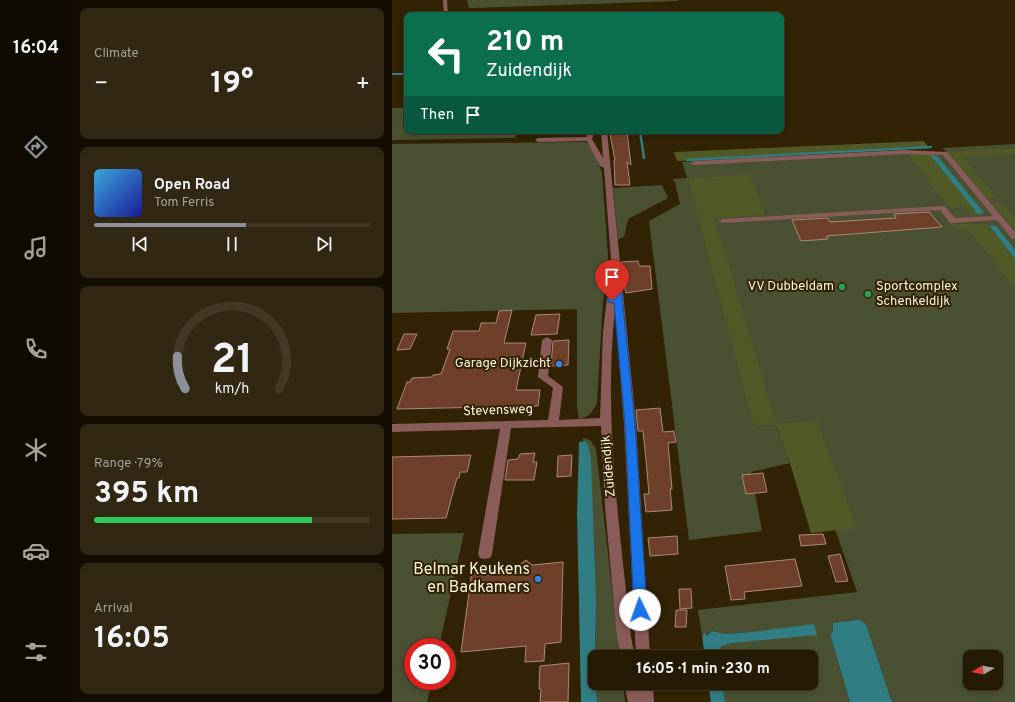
<!DOCTYPE html>
<meta charset="utf-8">
<style>
body{margin:0;font-family:Overpass,sans-serif;background:#312712;color:#f1f3f6;height:100vh;display:flex;flex-direction:column;font-size:15px;white-space:nowrap}
*{box-sizing:border-box;margin:0}
p{font-size:13px;color:#a3a19a}
.icon{flex:none;width:22px;height:22px;fill:none;stroke:currentColor;stroke-width:2;stroke-linecap:round;stroke-linejoin:round}
.map{position:relative;flex:1;overflow:hidden}
.drawer{display:flex;flex-direction:column;gap:8px;padding:8px;background:#140e02;width:320px}
.drawer>*{flex:none}
.banner{position:absolute;left:12px;top:12px;width:380px;height:122px;border-radius:8px;box-shadow:0 2px 6px #0003,0 0 0 1px #423825;background:#0b6e4f;color:#fff;overflow:hidden}
.needle{width:26px;rotate:261deg}
.tools{position:absolute;left:571px;top:650px;display:grid;gap:8px}
.tools a{display:grid;place-items:center;width:40px;height:40px;border-radius:8px;background:#251a03;box-shadow:0 2px 6px #0003,0 0 0 1px #423825;font-size:20px}
.speed{position:absolute;left:12px;top:638px;display:flex;gap:8px;font-size:20px;font-weight:700;text-align:center}
.speed>*{display:grid;place-content:center;width:52px;height:52px;border-radius:50%;background:#251a03;box-shadow:0 2px 6px #0003,0 0 0 1px #423825;line-height:1}
.speed .limit{border:6px solid #d22;background:#fff;color:#111}
.pin{position:absolute;display:grid;place-items:center;width:34px;height:34px;color:#fff;margin:-41px -17px;border-radius:50% 50% 50% 0;rotate:-45deg;box-shadow:0 0 4px #0007}
.pin .icon{rotate:45deg}
.me{position:absolute;width:44px;margin:-22px;rotate:357deg;stroke-linejoin:round;filter:drop-shadow(0 0 3px #0008)}
.turn{display:flex;align-items:center;gap:14px;height:84px;padding:0 16px;font-size:18px}
.turn .icon{width:52px;height:52px;stroke-width:2.5}
.turn b{display:block;font-size:28px;line-height:34px}
.then{display:flex;align-items:center;height:38px;padding:0 16px;background:#0003;gap:8px;font-size:15px}
.big{font-size:30px;font-weight:700;line-height:1.1}
.drawer .card{flex:1;display:flex;flex-direction:column;justify-content:center;gap:6px;min-width:0;padding:0 14px;border-radius:8px;background:#312712}
.drawer .dial{align-items:center;gap:0}
.dial svg{height:104px;overflow:visible;fill:none;stroke:#423825;stroke-width:7;stroke-linecap:round;text-anchor:middle}
.dial text{fill:#f1f3f6;stroke:none}
.song{display:flex;align-items:center;gap:12px}
.cover{width:48px;height:48px;border-radius:6px;background:linear-gradient(135deg,hsl(200 70% 55%),hsl(240 70% 35%))}
.played{height:4px;border-radius:2px;background:linear-gradient(90deg,#8c9099 55%,#423825 55%)}
.keys{display:flex;justify-content:space-around;direction:ltr}
.heat{display:flex;justify-content:space-between;align-items:center;font-size:22px;direction:ltr}
.charge{height:6px;border-radius:3px;background:linear-gradient(90deg,#34c759 79%,#423825 0)}
.trip{position:absolute;left:196px;top:650px;width:230px;height:40px;border-radius:8px;background:#251a03;box-shadow:0 2px 6px #0003,0 0 0 1px #423825;font-weight:700;line-height:40px;text-align:center}
main{display:flex;flex:1;min-height:0}
.tabs{display:flex;flex-direction:column;width:72px;justify-content:space-around;align-items:center;background:#0f0a01;color:#a3a19a}
.tabs .icon{width:28px;height:28px}
.tabs .active{color:#8c9099}
.tabs b{font-size:18px;color:#f1f3f6}
.map>svg:first-child{display:block}
</style>
<main>
<nav class="tabs">
<b>16:04</b>
<svg class="icon active" aria-label="directions" viewBox="0 0 24 24"><path d="M12 3l9 9-9 9-9-9zM9 14v-3h6M13 9l2 2-2 2"/></svg>
<svg class="icon" aria-label="music" viewBox="0 0 24 24"><path d="M9 18V5l10-2v13"/><circle cx="6" cy="18" r="3"/><circle cx="16" cy="16" r="3"/></svg>
<svg class="icon" aria-label="phone" viewBox="0 0 24 24"><path d="M5 4h4l2 5-3 2q2 4 5 5l2-3 5 2v4C11 20 4 13 5 4z"/></svg>
<svg class="icon" aria-label="climate" viewBox="0 0 24 24"><path d="M12 3v18M4 7l16 10M4 17L20 7"/></svg>
<svg class="icon" aria-label="car" viewBox="0 0 24 24"><path d="M5 17H2v-5l4-1 3-4h7l3 4 3 1v5h-3M9 17h6M6 11h13"/><circle cx="7" cy="17" r="2"/><circle cx="17" cy="17" r="2"/></svg>
<svg class="icon" aria-label="filters" viewBox="0 0 24 24"><path d="M4 7h16M4 17h16"/><circle cx="9" cy="7" r="2"/><circle cx="15" cy="17" r="2"/></svg>
</nav>
<section class="drawer">
<div class="card"><p>Climate</p>
<div class="heat"><a>−</a><b class="big">19°</b><a>+</a></div>
</div>
<div class="card">
<div class="song"><i class="cover"></i><div><b>Open Road</b><p>Tom Ferris</p></div></div>
<div class="played"></div>
<div class="keys"><svg class="icon" aria-label="previous" viewBox="0 0 24 24"><path d="M18 5L8 12l10 7zM5 5v14"/></svg><svg class="icon" aria-label="pause" viewBox="0 0 24 24"><path d="M8 5v14M16 5v14"/></svg><svg class="icon" aria-label="next" viewBox="0 0 24 24"><path d="M6 5l10 7-10 7zM19 5v14"/></svg></div>
</div>
<div class="card dial"><svg viewBox="0 0 100 80">
<path d="M14 69A42 42 0 1 1 86 69"/>
<path d="M14 69A42 42 0 0 1 8 44" stroke="#8c9099"/>
<text x="50" y="56" font-size="32" font-weight="700">21</text>
<text x="50" y="72" font-size="11">km/h</text>
</svg></div>
<div class="card"><p>Range · 79%</p><b class="big">395 km</b><div class="charge"></div></div>
<div class="card"><p>Arrival</p><b class="big">16:05</b></div>
</section>
<div class="map">
<svg width="623" height="702" viewBox="0 0 623 702">
<rect width="100%" height="100%" fill="#312304"/>
<g fill="#4a5132" fill-rule="evenodd">
<polygon points="75,0 286,0 286,1 77,8"/>
<polygon points="0,108 15,108 15,131 126,131 123,138 0,140"/>
<path d="M 193,142 L 199,143 L 210,173 L 217,270 L 211,300 L 205,403 C 200,412 198,417 187,419 L 185,407 L 185,309 L 0,313 L 0,144 Z"/>
<path d="M 623,144 L 623,148 L 608,149 L 623,149 L 623,702 L 500,702 L 474,624 L 453,622 L 441,623 L 441,631 L 438,634 L 458,702 L 333,702 L 330,683 L 419,683 L 419,657 L 326,657 L 325,652 L 330,646 L 339,643 L 360,632 L 334,634 L 320,631 L 310,636 L 306,610 L 465,592 L 407,426 L 385,428 L 398,463 L 359,472 L 370,531 L 297,540 L 257,221 L 288,204 L 283,182 L 280,179 L 295,178 L 290,162 L 554,152 L 551,148 ZM 578,657 L 604,657 L 604,683 L 578,683 Z"/>
<polygon points="270,185 276,198 236,219 232,237 226,239 221,188"/>
<polygon points="191,438 198,440 204,449 228,657 204,657 204,602"/>
<polygon points="72,533 47,647 21,647 21,681 40,681 35,702 0,702 0,534"/>
<polygon points="204,683 231,683 233,702 205,702"/>
</g>
<g fill="#515a27">
<polygon points="532,141 537,148 285,161 282,152"/>
<polygon points="623,148 623,154 570,157 605,197 596,199 555,152"/>
<polygon points="538,153 540,155 539,156 590,217 582,218 574,207 558,208 516,154"/>
<polygon points="358,175 373,215 321,218 332,248 384,424 425,421 465,528 419,533 398,463 384,425 363,425 358,411 296,178"/>
<polygon points="611,204 623,218 623,230 601,205"/>
<polygon points="559,224 595,224 623,259 623,288 580,233 576,230 565,230"/>
</g>
<g fill="#307d83">
<polygon points="540,155 546,157 592,213 586,214 539,156"/>
<polygon points="597,225 604,226 623,250 623,259"/>
<polygon points="193,441 196,445 199,459 204,602 203,683 204,683 205,702 189,702 185,513 187,442"/>
<polygon points="467,620 474,624 500,702 458,702 438,634 441,631 441,623"/>
<polygon points="422,624 425,635 339,643 330,646 325,652 326,657 313,657 310,636 313,633 315,635 320,631 334,634 360,632"/>
<polygon points="316,683 330,683 333,702 319,702"/>
</g>
<g fill="none" stroke-linecap="round" stroke-linejoin="round">
<polyline stroke="#307d83" stroke-width="2" points="0,74 15,74"/>
<g stroke="#307d83" stroke-width="2.5">
<polyline points="248,131 252,158"/>
<polyline points="295,160 539,147"/>
</g>
</g>
<g fill="#6f4029" stroke="#ac8978">
<polygon points="235,132 239,165 235,162 238,185 223,185 222,160 223,160 218,134"/>
<polygon points="537,212 550,227 434,236 436,239 409,241 400,220 436,218 438,222 504,218 502,214"/>
<polygon points="246,261 247,266 258,266 260,289 234,293 232,286 229,262"/>
<polygon points="120,310 112,343 134,343 124,390 148,390 146,406 5,409 15,382 18,382 20,378 40,377 41,375 49,374 58,349 55,349 61,331 87,331 89,323 104,323 107,311"/>
<polygon points="168,314 165,334 139,335 144,315"/>
<polygon points="12,334 25,334 18,349 5,350"/>
<polygon points="177,340 176,365 159,366 161,341"/>
<polygon points="268,408 271,432 282,431 284,442 276,443 280,489 278,489 280,510 254,512 252,494 257,494 254,460 251,431 246,431 244,410"/>
<polygon points="143,453 141,462 145,462 142,480 113,480 116,460 126,459 128,454"/>
<polygon points="79,455 75,472 68,472 67,478 65,478 54,518 0,519 0,457"/>
<polygon points="180,455 179,476 165,477 166,456"/>
<polygon points="371,473 375,492 354,494 350,475"/>
<polygon points="431,534 434,544 409,546 407,535"/>
<polygon points="285,536 286,554 258,556 256,538"/>
<polygon points="448,554 456,581 444,582 436,556"/>
<polygon points="403,559 410,586 352,592 353,599 339,600 333,566"/>
<polygon points="134,560 140,565 171,562 169,642 153,644 152,661 133,662 134,646 69,652 80,570 126,566"/>
<polygon points="287,589 299,589 300,608 288,609"/>
<polygon points="284,610 295,610 294,627 283,627"/>
<polygon points="177,663 176,702 148,702 149,689 147,689 148,666"/>
</g>
<g fill="none" stroke-linecap="round" stroke-linejoin="round">
<g fill="#8a5c59" fill-rule="evenodd">
<polygon points="51,0 55,0 56,15 52,15"/>
<path d="M 197,131 L 203,131 L 200,139 L 211,158 L 209,131 L 215,131 L 244,424 L 258,657 L 244,657 L 232,424 L 223,310 C 211,419 228,529 239,637 L 243,657 L 229,657 L 225,637 L 213,507 L 209,426 L 119,428 L 100,554 L 98,558 L 93,559 L 88,558 L 86,554 L 108,429 L 0,432 L 0,424 L 156,420 L 161,388 L 146,377 L 150,340 L 155,337 L 160,340 L 156,376 L 171,387 L 167,420 L 208,418 L 211,332 L 216,289 L 221,286 L 212,168 L 208,166 L 195,141 L 146,142 L 143,140 L 146,138 L 194,137 Z"/>
<polygon points="512,150 555,152 623,232 623,239 620,239 605,220 561,223 558,223 548,210 331,223 327,221 331,219 550,206 553,206 563,218 601,216 551,155 512,154 302,165 298,163 302,161"/>
<polygon points="232,683 261,683 262,702 236,702"/>
</g>
</g>
<polygon fill="#1a73e8" stroke="#114b97" points="224,273 228,276 243,424 255,610 253,614 248,616 244,614 242,610 233,424 222,303 217,302 215,301 220,276"/>
<g fill="#2e9e5b" stroke="#312304" stroke-width="1.5">
<circle cx="450" cy="287" r="4"/>
<circle cx="476" cy="294" r="4"/>
</g>
<g fill="#3f7fe0" stroke="#312304" stroke-width="1.5">
<circle cx="167" cy="364" r="4"/>
<circle cx="146" cy="579" r="4"/>
</g>
<g text-anchor="middle" dominant-baseline="central" stroke-width="4" stroke-linejoin="round" paint-order="stroke">
<g font-size="13" fill="#fcf3e2" stroke="#312304" text-anchor="end">
<text x="442" y="287">VV Dubbeldam</text>
<text x="484" y="287" text-anchor="start">Sportcomplex<tspan x="484" dy="15">Schenkeldijk</tspan></text>
<text x="159" y="364">Garage Dijkzicht</text>
</g>
<g font-size="13" fill="#fcf3e2" stroke="#312304">
<text transform="translate(106 411) rotate(-2)">Stevensweg</text>
<text transform="translate(217 466) rotate(-95)">Zuidendijk</text>
</g>
<g font-size="16" fill="#fcf3e2" stroke="#312304" text-anchor="end">
<text x="138" y="570">Belmar Keukens<tspan x="138" dy="18">en Badkamers</tspan></text>
</g>
</g>
</svg>
<div class="tools">
<a><svg class="needle" viewBox="-14 -14 28 28"><path d="M0-13l5 13h-10z" fill="#e53935"/><path d="M0 13l5-13h-10z" fill="#a3a19a"/></svg></a>
</div>
<div class="speed"><div class="limit">30</div></div>
<div class="pin" style="left:220px;top:301px;background:#d93025"><svg class="icon" aria-label="arrive" viewBox="0 0 24 24"><path d="M6 21V4h12l-3 4 3 4H6"/></svg></div>
<svg class="me" style="left:248px;top:610px" viewBox="-20 -20 40 40"><circle r="19" fill="#fff"/><path d="M0-13L10 11 0 6-10 11z" fill="#1a73e8"/></svg>
<div class="trip">16:05 · 1 min · 230 m</div>
<div class="banner">
<div class="turn"><svg class="icon" aria-label="left" viewBox="0 0 24 24"><path d="M17 20v-9H6M10 6l-5 5 5 5"/></svg><div><b>210 m</b>Zuidendijk</div></div>
<div class="then">Then<svg class="icon" aria-label="arrive" viewBox="0 0 24 24"><path d="M6 21V4h12l-3 4 3 4H6"/></svg></div>
</div>
</div>
</main>
